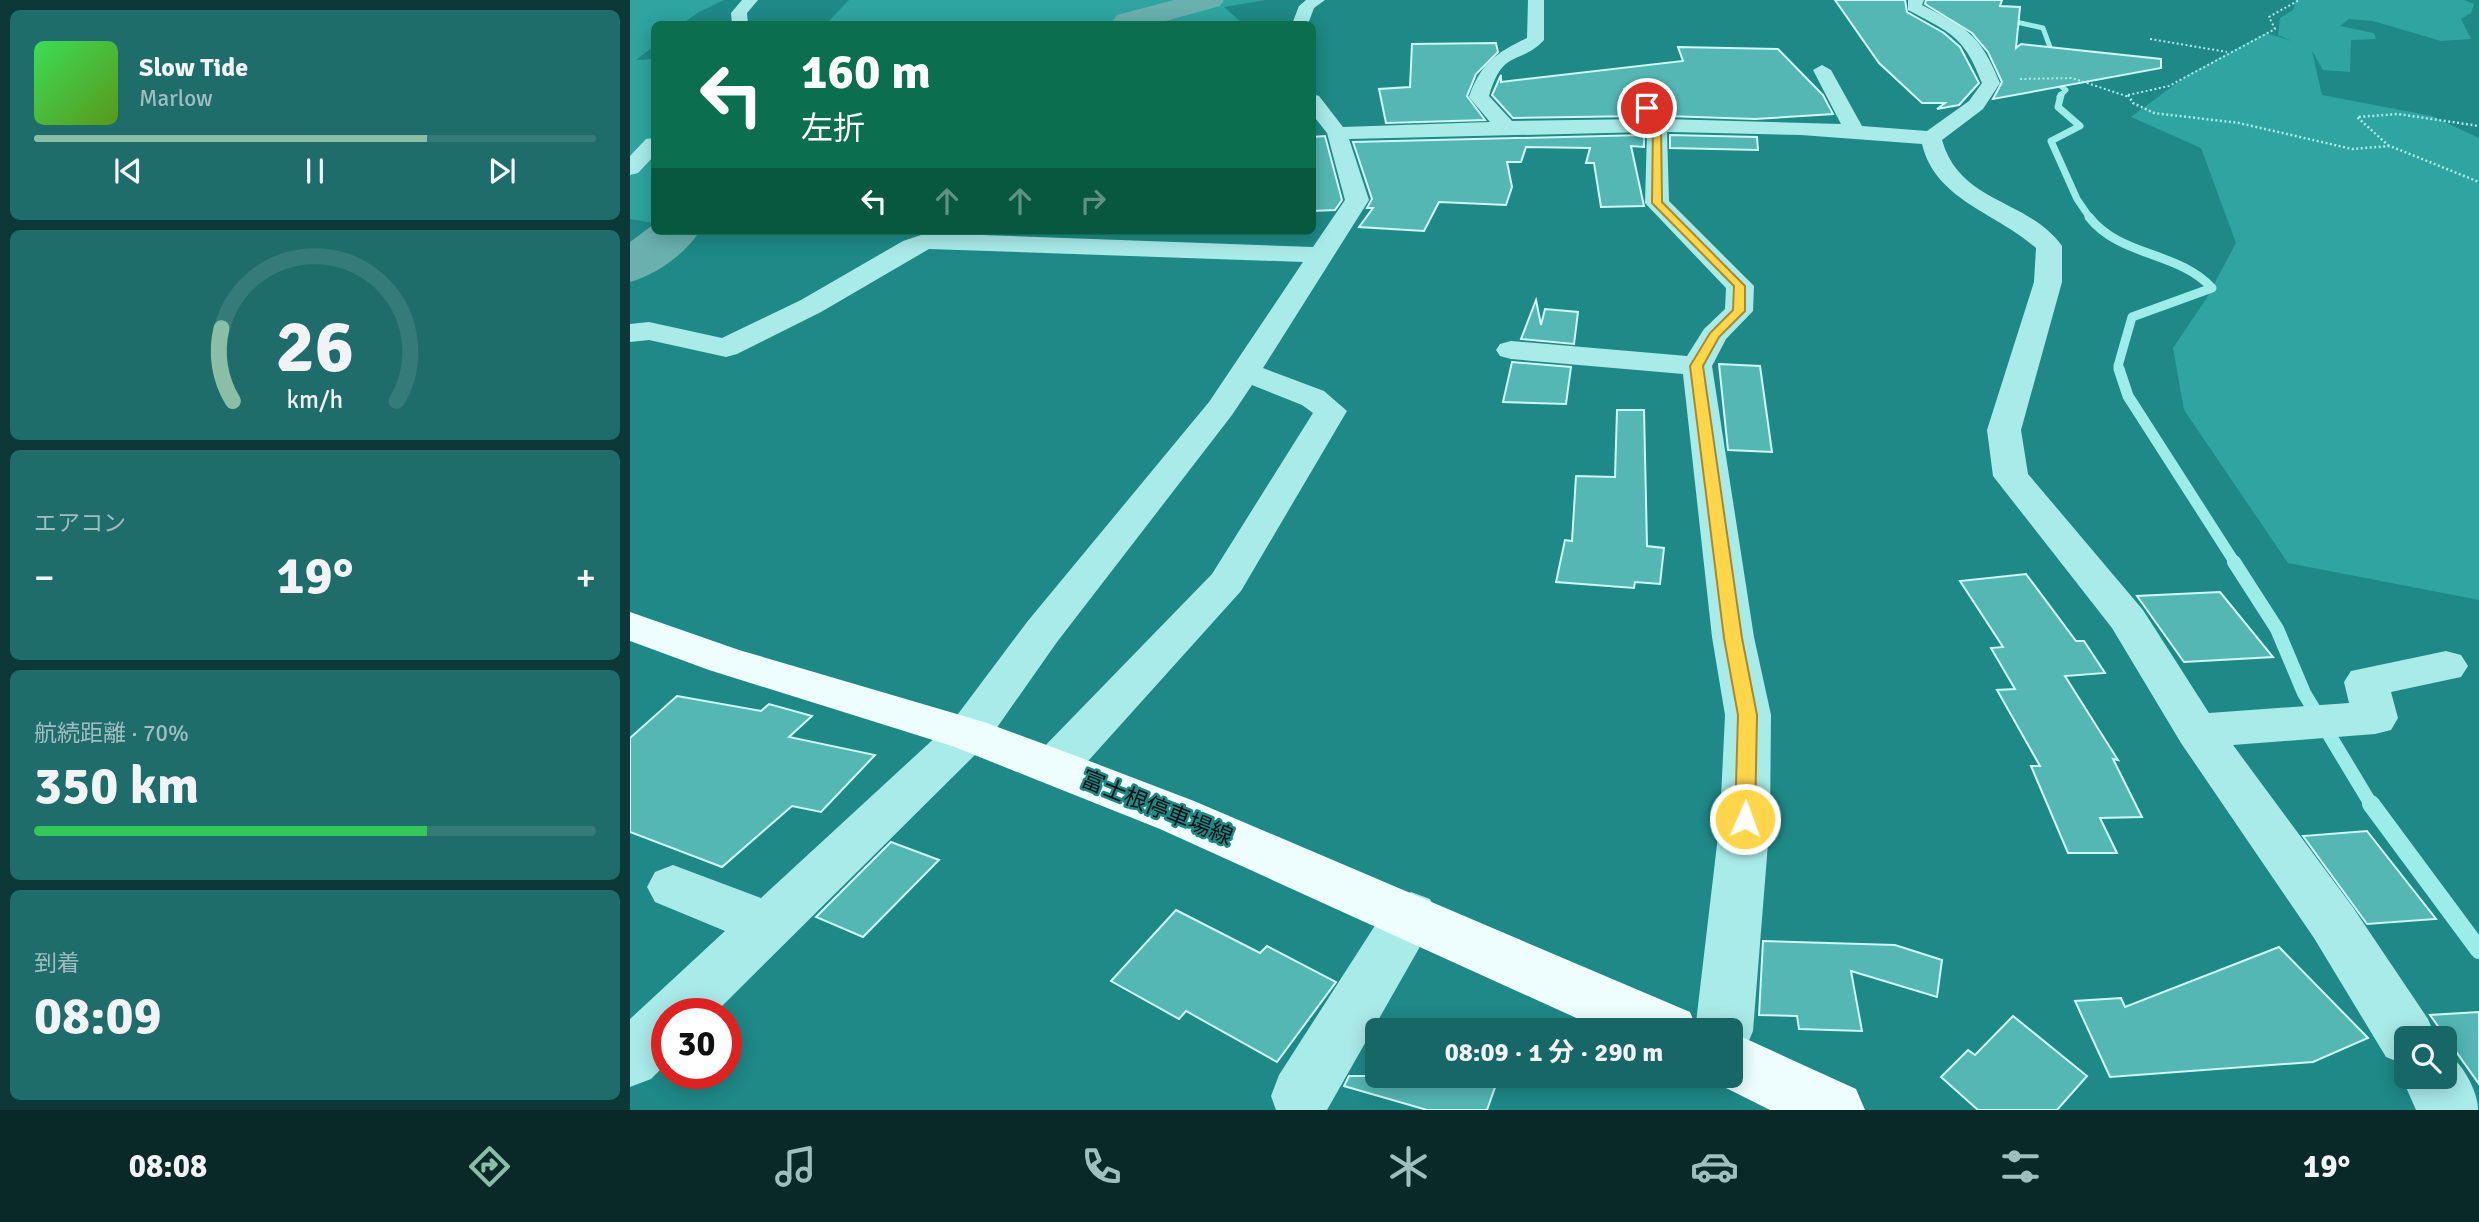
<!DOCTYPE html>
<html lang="ja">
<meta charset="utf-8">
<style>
body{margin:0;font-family:Signika,"Noto Sans JP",sans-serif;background:#1f6d6b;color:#f1f3f6;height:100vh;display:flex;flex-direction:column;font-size:26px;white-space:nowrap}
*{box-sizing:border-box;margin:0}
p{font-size:23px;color:#9ebebf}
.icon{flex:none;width:38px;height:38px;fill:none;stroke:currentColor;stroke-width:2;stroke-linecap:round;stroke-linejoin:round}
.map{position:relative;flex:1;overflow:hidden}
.sheet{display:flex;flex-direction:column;gap:10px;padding:10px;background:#0c3938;width:630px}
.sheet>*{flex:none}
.guide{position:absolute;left:21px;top:21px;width:665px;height:214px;border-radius:10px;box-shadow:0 4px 18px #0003;background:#0b6e4f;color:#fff;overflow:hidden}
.fabs{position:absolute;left:1764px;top:1026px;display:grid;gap:14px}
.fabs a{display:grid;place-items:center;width:63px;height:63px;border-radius:10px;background:#166765;box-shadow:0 4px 18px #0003;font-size:35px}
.speed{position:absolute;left:21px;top:998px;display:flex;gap:14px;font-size:35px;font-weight:700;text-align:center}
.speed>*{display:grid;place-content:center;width:91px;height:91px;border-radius:50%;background:#166765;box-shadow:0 4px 18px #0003;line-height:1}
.speed .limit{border:10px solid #d22;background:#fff;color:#111}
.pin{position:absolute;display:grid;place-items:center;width:60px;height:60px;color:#fff;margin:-30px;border:4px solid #fff;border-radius:50%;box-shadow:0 2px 7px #0007}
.me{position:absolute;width:77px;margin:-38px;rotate:2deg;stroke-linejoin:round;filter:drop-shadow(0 0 5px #0008)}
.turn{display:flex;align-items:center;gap:24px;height:147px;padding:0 35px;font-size:32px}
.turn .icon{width:91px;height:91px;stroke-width:2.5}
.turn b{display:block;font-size:49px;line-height:60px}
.lanes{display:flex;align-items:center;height:66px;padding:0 35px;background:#0003;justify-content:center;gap:35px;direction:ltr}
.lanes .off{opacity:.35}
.big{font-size:52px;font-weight:700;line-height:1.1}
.sheet .card{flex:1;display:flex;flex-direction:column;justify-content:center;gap:10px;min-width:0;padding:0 24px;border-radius:10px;background:#1f6d6b}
.sheet .dial{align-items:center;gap:0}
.dial svg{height:182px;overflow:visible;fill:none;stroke:#357b79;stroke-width:7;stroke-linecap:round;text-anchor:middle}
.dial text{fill:#f1f3f6;stroke:none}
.song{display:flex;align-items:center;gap:21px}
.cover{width:84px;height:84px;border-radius:10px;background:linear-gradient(135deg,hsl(130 70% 55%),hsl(90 70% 35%))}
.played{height:7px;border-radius:4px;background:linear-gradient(90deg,#8abfa5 70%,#357b79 70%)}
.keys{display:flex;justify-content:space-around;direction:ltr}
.heat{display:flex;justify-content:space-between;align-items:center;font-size:38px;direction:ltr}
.charge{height:10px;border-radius:5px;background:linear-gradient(90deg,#34c759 70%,#357b79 0)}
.trip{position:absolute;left:735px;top:1018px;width:378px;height:70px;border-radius:10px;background:#166765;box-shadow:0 4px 18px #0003;font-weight:700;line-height:70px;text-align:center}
.dock{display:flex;height:112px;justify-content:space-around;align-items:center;background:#092928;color:#9ebebf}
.dock .icon{width:49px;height:49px}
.dock .selected{color:#8abfa5}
.dock b{font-size:32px;color:#f1f3f6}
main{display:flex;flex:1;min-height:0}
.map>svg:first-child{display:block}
</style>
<main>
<section class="sheet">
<div class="card">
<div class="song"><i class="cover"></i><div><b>Slow Tide</b><p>Marlow</p></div></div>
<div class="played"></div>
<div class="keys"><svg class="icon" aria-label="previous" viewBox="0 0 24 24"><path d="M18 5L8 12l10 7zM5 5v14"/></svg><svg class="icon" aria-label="pause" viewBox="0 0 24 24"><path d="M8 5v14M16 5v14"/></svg><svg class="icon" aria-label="next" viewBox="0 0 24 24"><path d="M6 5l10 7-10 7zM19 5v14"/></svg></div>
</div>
<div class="card dial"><svg viewBox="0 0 100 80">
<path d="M14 69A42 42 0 1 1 86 69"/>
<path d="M14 69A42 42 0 0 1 9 37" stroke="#8abfa5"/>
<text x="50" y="56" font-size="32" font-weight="700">26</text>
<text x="50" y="72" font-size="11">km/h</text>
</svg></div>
<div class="card"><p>エアコン</p>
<div class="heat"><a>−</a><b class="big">19°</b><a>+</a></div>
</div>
<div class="card"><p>航続距離 · 70%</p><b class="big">350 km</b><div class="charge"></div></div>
<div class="card"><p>到着</p><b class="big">08:09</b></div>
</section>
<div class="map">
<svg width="1849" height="1110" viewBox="0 0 1849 1110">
<rect width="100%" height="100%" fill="#1e8987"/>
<g fill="#2fa4a1">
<polygon points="0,0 94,0 69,12 52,24 24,24 24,46 6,60 24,59 24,223 0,219"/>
<polygon points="219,0 636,0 594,7 613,24 196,24"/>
<polygon points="1666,0 1834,0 1844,4 1841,13 1831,19 1841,39 1811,41 1743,21 1719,19 1710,26 1744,33 1746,39 1721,40 1720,72 1693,70 1682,51 1692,95 1802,116 1849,138 1849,600 1658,563 1554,410 1543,348 1576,299 1606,243 1571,148 1501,117 1559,74 1636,33 1662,41 1648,35 1650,18 1663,10"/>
</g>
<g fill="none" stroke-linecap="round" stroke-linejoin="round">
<polyline stroke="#9cede9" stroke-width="5" points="1373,19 1413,28 1424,58 1422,80 1436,90 1429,97"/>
<polyline stroke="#9cede9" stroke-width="7" points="1431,95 1428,107 1450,126 1421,141 1447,199 1460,218"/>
<path stroke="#9cede9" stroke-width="9" d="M 1459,217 C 1490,257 1548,251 1582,288 L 1502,317 L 1488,366 L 1490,371"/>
<polyline stroke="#9cede9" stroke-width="11" points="1489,369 1498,396 1605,563"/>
<polyline stroke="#9cede9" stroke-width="14" points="1604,562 1647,629 1674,693 1742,806"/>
<polyline stroke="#9cede9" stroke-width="18" points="1741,804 1849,950"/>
<g fill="#69b0af" fill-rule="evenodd">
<polygon points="544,0 594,0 590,6 525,24 482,22 487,15"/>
<path d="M 24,224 L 24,231 L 70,231 C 55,254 26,275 0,282 L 0,242 Z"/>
</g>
</g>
<g fill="#54b7b4" stroke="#cef8f7" stroke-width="2">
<polygon points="1205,0 1275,0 1277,12 1314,33 1330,47 1349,83 1329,105 1307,109 1315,103 1292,103 1249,63"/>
<polygon points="1296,0 1372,0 1370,6 1390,7 1386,48 1391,44 1531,59 1531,68 1363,99 1372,82 1358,52 1342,33 1295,4"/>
<polygon points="866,43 868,52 846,74 837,96 855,120 756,123 749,89 780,87 782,44"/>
<polygon points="1048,47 1148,49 1193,95 1203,114 1125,119 1036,116 1016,85 1008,81 994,89 1009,116 883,118 862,95 871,75 871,82 1053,61"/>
<polygon points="1014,135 1014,147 1001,146 1014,206 971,207 964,163 956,163 960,148 896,147 891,162 877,162 882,187 876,205 809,202 794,231 729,227 743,208 737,208 742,199 723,142"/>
<polygon points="1040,135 1127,137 1128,150 1040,148"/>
<polygon points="695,136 712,200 705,210 682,211 682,137"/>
<polygon points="906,300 911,325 915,309 948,312 944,344 891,339"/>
<polygon points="882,362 941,367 936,404 873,402"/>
<polygon points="1089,364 1130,366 1142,452 1098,450"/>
<polygon points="987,410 1014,410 1017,546 1034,548 1030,584 1005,582 1004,588 926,582 935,540 942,541 946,476 985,477"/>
<polygon points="1396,574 1446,641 1454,641 1475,673 1435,676 1488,760 1483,759 1512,817 1470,818 1487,853 1438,853 1401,766 1410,766 1367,690 1385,689 1361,648 1373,647 1330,581"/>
<polygon points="1590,592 1643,657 1554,662 1507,596"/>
<polygon points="47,696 131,711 139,704 182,716 159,737 245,755 191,812 162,806 92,867 0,832 0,738"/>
<polygon points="1737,831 1806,919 1737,924 1673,836"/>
<polygon points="261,842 309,860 233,937 186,917"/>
<polygon points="546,910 630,953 637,946 706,982 647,1062 556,1011 549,1019 481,981"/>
<polygon points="1133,941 1265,945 1312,960 1307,997 1221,971 1232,1031 1169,1029 1167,1016 1129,1015"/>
<polygon points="1649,947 1738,1038 1683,1062 1480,1077 1445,1001 1491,998 1495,1007"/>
<polygon points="1849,1012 1849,1084 1800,1015"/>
<polygon points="1383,1016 1457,1076 1427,1110 1348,1110 1311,1077 1338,1050 1345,1055"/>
<polygon points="719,1076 869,1076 857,1110 797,1110 714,1086"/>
</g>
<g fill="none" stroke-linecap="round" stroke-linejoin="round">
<g stroke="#a9ebe9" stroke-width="2" stroke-dasharray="2 2.5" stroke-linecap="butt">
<polyline points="1520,39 1597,52"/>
<polyline points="1390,79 1442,78 1499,97"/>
<polyline points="1498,95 1539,86 1645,29 1639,17 1669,0"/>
</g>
<g stroke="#a9ebe9" stroke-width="2.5" stroke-dasharray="2 2.5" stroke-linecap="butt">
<polyline points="1498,95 1503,103 1524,113 1609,123 1722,149 1760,146 1849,182"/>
<polyline points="1759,146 1727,117 1768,114 1849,126"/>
</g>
<g fill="#a9ebe9" fill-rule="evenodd">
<polygon points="112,0 128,0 117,13 118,24 102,24 101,13"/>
<polygon points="676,0 695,0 684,8 678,24 662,24 669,6"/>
<path d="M 898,0 L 914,0 L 914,40 C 890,66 873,47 859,96 L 882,121 L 1014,119 L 997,90 L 1007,84 L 1014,86 L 1034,119 L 1211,124 L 1183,70 L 1192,65 L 1201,70 L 1232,126 L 1297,131 L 1339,101 L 1352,83 C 1334,36 1321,33 1278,10 L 1278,0 L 1294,0 L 1292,5 C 1338,29 1350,34 1370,83 L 1353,109 L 1312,140 C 1330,204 1399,199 1432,246 L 1432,282 L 1391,430 L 1398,474 L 1513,610 L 1579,713 L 1719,703 L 1714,682 L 1721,671 L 1816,651 L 1831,655 L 1838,666 L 1831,677 L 1761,692 L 1768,718 L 1761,730 L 1745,734 L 1603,745 L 1722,906 L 1798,1019 L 1806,1038 L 1776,1038 L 1776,1076 L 1815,1076 L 1815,1053 C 1831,1059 1849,1093 1848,1110 L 1786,1110 L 1771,1076 L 1776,1065 L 1756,1057 L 1684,938 L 1551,743 L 1482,628 L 1363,476 L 1357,430 L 1404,282 L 1406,248 C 1367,213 1305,200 1292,144 L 1171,135 L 1041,132 L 1037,132 L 1039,201 L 1124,286 L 1123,311 L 1096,339 L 1082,366 L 1124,637 L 1141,715 L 1140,819 L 1123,1031 L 1115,1050 L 1101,1056 L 1101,1031 L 1065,1031 L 1090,819 L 1095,715 L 1082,637 L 1053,374 L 881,359 L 870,356 L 866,350 L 870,344 L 881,341 L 1057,356 L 1074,329 L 1095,309 L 1096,288 L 1015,203 L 1017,132 L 719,139 L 739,200 L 633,368 L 694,391 L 717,411 L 611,591 L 441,780 L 424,785 L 407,780 L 400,767 L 407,754 L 582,574 L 683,413 L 672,405 L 622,385 L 602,415 L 427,642 L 354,746 L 85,1013 L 37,1013 L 37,1063 L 21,1079 L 0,1087 L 0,1019 L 95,931 L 25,902 L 17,887 L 25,872 L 43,865 L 131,898 L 322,722 L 397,622 L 579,402 L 673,262 L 299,249 L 191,312 L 107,354 L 96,357 L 19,340 L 0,342 L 0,324 L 19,322 L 92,338 L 171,300 L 273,241 L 297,233 L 683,247 L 715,200 L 697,133 L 682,114 L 682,94 L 689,96 L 713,127 L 860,122 L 839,97 C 850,64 867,52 897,38 Z"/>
<polygon points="24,138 24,156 8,173 0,175 0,156 16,139"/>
<polygon points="781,892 800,899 808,915 697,1110 646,1110 641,1096 649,1075 762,899"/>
</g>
<g fill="#eefefe" fill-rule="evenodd">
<polygon points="0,612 109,650 354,722 441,754 564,801 1060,1012 1068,1031 975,1031 530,829 407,780 322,746 79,670 0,641"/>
<polygon points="1101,1032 1226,1089 1235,1110 1140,1110 1080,1080 1078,1076 1101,1076"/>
</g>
</g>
<polygon fill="#ffd54a" stroke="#a68a30" stroke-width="2" points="1014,106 1020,106 1031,125 1032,202 1115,286 1115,311 1089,337 1073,366 1112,638 1127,715 1125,819 1122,824 1108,824 1105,819 1108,715 1094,638 1060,366 1080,333 1103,310 1104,286 1022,203 1023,125"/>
<g text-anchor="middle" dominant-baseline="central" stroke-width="5" stroke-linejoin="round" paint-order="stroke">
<g font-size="23" fill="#111" stroke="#1e8987">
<text transform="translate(527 808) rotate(22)">富士根停車場線</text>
</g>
</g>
</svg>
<div class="fabs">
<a><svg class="icon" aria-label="search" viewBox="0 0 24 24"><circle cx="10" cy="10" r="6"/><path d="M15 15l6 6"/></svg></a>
</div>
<div class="speed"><div class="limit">30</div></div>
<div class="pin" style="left:1017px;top:108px;background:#d93025"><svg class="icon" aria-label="arrive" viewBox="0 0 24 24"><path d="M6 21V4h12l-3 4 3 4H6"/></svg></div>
<svg class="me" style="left:1115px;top:819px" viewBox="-20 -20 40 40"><circle r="17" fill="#ffd54a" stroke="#fff" stroke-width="3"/><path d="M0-11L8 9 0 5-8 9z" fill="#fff"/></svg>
<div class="trip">08:09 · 1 分 · 290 m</div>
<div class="guide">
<div class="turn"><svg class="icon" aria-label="left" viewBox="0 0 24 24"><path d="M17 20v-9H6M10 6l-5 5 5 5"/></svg><div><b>160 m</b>左折</div></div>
<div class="lanes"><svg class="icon" aria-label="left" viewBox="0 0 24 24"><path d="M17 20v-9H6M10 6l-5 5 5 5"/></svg><svg class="icon off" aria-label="ahead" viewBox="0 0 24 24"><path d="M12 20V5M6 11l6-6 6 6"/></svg><svg class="icon off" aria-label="ahead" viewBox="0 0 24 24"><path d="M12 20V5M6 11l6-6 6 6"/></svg><svg class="icon off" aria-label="right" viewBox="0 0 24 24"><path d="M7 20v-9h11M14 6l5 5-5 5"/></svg></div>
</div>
</div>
</main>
<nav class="dock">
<b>08:08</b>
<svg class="icon selected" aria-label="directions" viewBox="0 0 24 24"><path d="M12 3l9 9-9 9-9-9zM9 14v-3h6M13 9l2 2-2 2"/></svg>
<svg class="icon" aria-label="music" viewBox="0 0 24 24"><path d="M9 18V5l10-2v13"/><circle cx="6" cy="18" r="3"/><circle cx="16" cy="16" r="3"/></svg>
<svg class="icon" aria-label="phone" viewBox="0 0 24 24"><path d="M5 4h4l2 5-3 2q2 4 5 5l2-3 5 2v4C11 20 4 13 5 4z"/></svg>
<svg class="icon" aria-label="climate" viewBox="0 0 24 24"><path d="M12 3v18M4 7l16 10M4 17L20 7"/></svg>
<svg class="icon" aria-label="car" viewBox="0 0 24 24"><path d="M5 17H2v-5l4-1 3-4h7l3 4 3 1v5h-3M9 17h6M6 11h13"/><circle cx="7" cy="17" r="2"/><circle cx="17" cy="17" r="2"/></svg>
<svg class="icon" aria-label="filters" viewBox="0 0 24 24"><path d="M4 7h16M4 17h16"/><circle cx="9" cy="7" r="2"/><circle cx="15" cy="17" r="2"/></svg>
<b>19°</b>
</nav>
